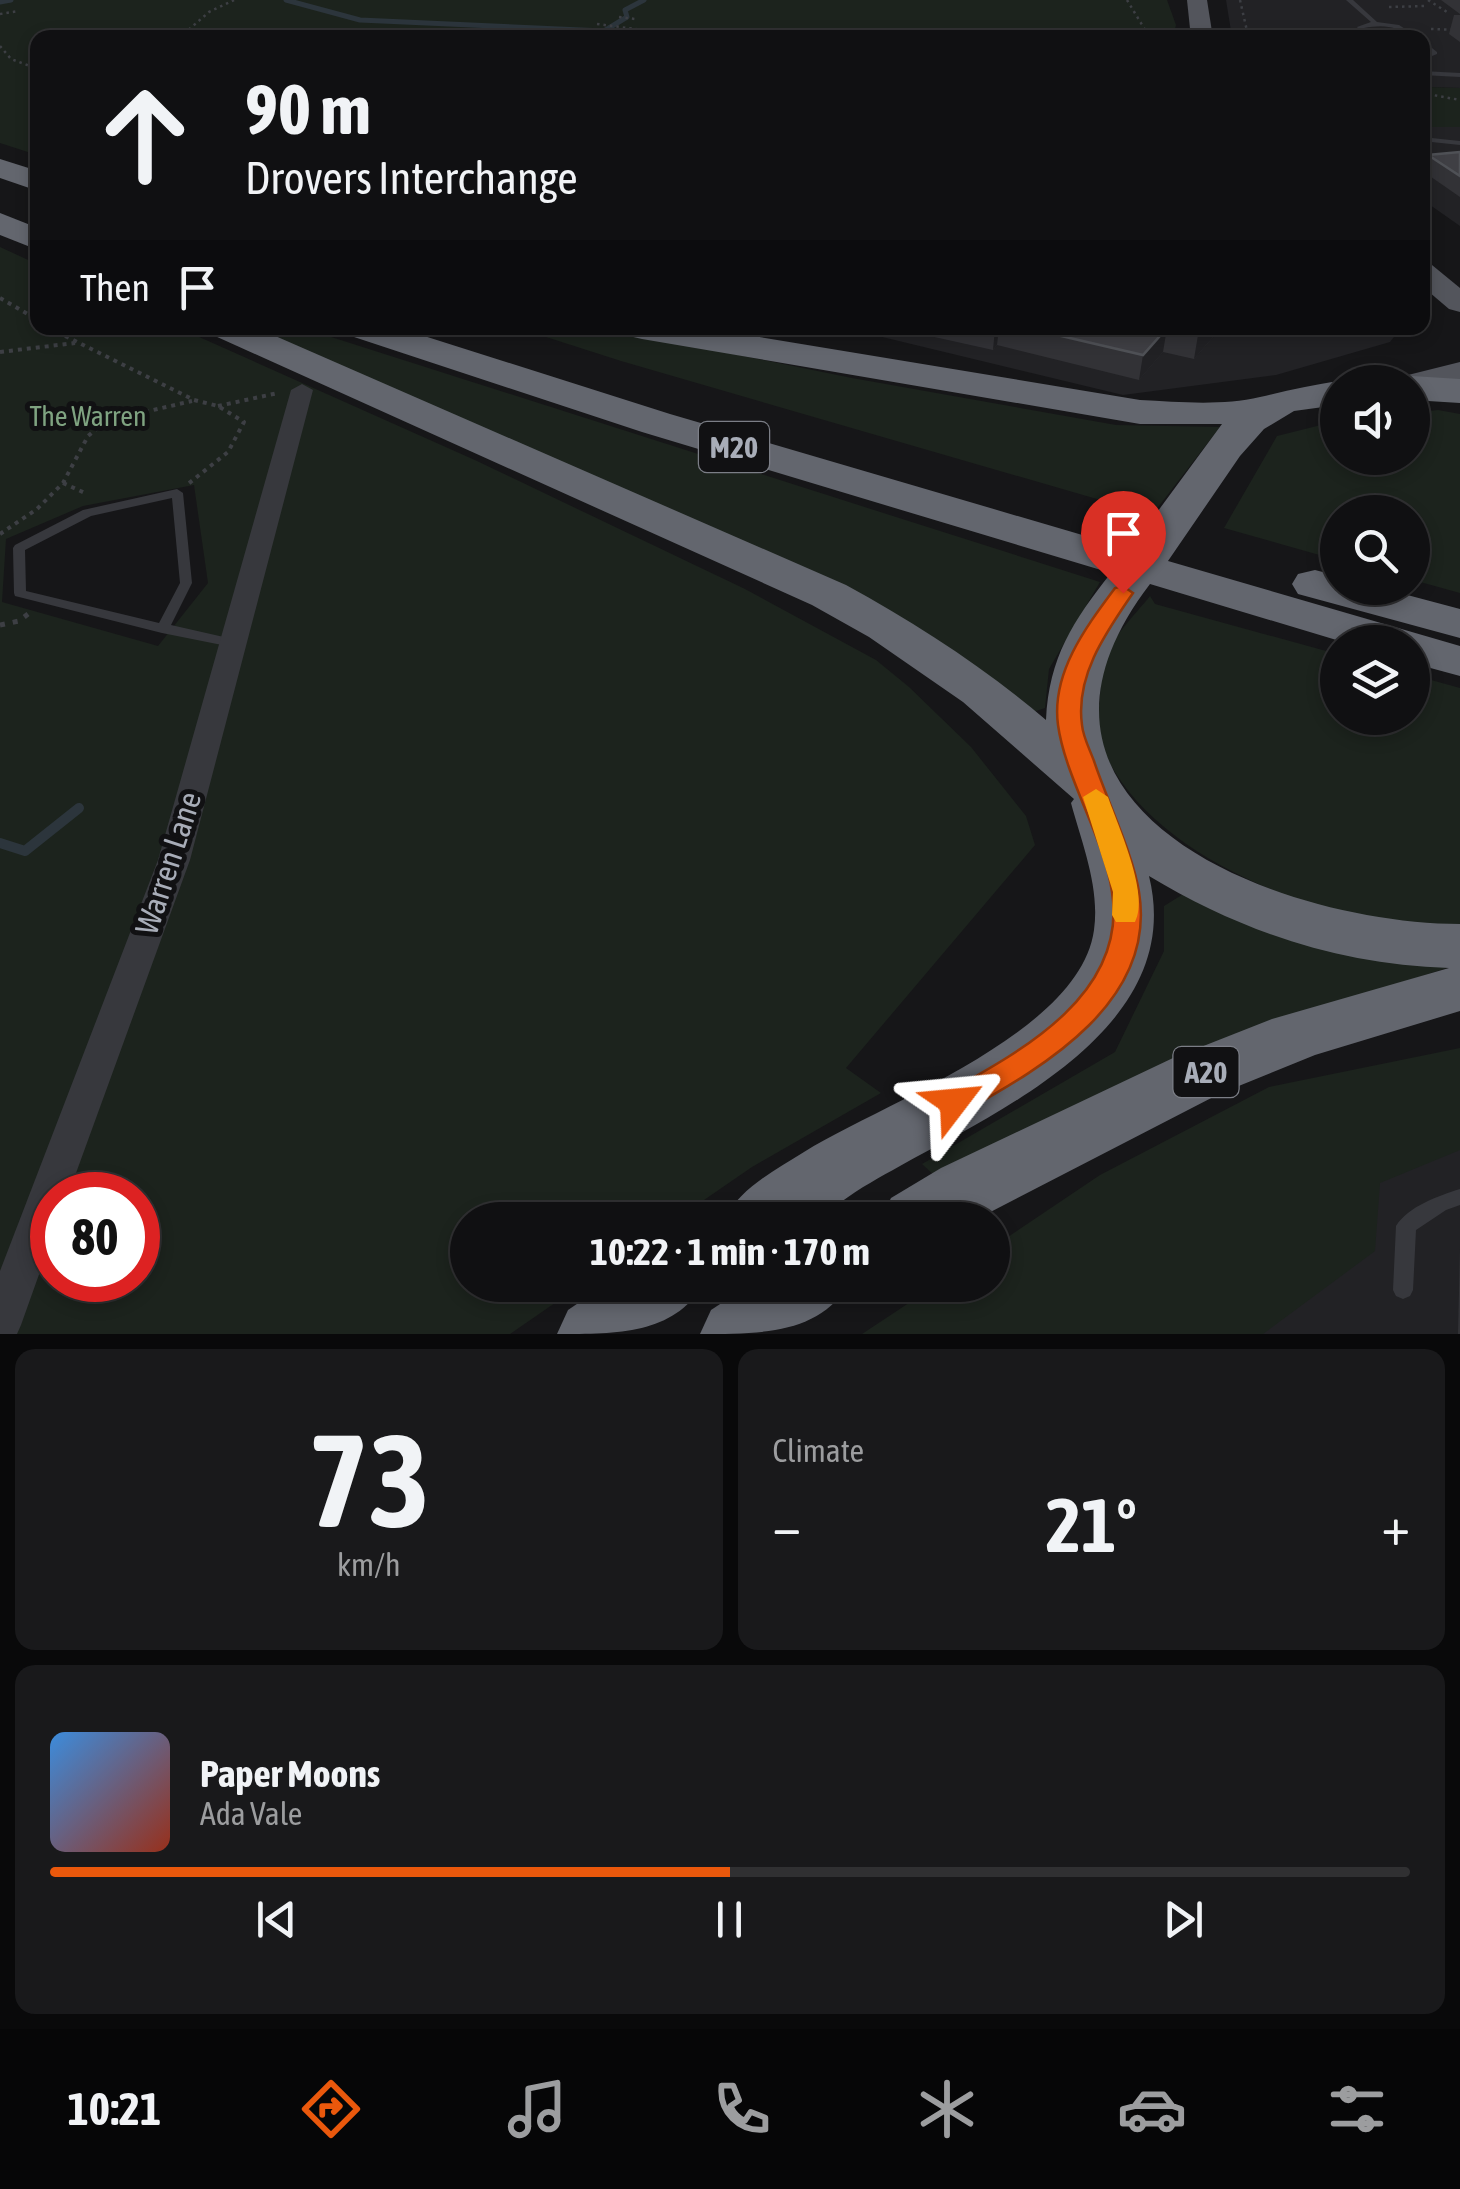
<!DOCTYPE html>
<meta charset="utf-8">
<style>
body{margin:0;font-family:"Asap Condensed",sans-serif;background:#19191b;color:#f1f3f6;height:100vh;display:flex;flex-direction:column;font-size:38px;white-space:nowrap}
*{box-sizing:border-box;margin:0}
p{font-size:32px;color:#9c9d9f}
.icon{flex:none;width:55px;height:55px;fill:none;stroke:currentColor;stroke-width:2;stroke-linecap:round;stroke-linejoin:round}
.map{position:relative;height:1334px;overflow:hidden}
.drawer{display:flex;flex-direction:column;gap:15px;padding:15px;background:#09090a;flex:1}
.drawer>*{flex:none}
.top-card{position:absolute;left:30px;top:30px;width:1400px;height:305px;border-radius:20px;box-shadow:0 5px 15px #0003,0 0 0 2px #303032;background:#101012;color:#f1f3f6;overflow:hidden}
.tools{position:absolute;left:1320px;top:365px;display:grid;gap:20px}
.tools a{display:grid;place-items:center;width:110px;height:110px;border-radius:50%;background:#101012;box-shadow:0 5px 15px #0003,0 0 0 2px #303032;font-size:50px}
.speed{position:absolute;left:30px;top:1172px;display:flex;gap:20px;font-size:50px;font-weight:700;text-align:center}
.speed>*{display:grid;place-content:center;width:130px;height:130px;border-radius:50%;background:#101012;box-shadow:0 5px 15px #0003,0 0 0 2px #303032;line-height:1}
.speed .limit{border:15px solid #d22;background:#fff;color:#111}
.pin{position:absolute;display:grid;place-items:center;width:85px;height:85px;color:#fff;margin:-102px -42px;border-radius:50% 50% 50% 0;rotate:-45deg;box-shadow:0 0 10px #0007}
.pin .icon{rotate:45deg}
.me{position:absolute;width:110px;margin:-55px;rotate:61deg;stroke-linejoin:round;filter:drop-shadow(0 0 8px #0008)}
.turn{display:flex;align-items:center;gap:35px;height:210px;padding:0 50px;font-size:45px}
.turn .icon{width:130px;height:130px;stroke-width:2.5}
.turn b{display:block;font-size:70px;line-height:85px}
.then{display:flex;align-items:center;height:95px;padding:0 50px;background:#0003;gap:20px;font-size:38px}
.big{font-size:75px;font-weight:700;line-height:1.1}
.drawer .card{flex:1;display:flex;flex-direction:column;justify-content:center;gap:15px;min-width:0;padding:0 35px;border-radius:20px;background:#19191b}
.drawer .dial{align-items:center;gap:0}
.dial b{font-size:130px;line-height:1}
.song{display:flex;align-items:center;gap:30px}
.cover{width:120px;height:120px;border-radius:15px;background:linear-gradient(135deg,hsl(210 70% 55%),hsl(10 70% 35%))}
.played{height:10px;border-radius:5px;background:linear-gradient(90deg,#ea580c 50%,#303032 50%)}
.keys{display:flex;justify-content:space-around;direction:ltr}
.heat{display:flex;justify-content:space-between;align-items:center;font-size:55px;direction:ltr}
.drawer .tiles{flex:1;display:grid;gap:15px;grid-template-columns:1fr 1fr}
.card:last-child{grid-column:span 2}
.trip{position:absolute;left:450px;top:1202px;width:560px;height:100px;border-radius:50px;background:#101012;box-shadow:0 5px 15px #0003,0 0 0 2px #303032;font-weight:700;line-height:100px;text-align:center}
.tab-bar{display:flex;height:160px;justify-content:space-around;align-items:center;background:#060607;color:#9c9d9f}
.tab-bar .icon{width:70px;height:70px}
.tab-bar .active{color:#ea580c}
.tab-bar b{font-size:45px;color:#f1f3f6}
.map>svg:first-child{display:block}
</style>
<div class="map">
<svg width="1460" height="1334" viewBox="0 0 1460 1334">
<rect width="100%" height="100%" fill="#161618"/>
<g fill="#222225">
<polygon points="1226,0 1460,0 1460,88 1423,87 1422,38 1232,37"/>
<polygon points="1422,127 1460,127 1460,226 1423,200 1423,163 1434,160 1423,141"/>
<polygon points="845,328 1401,328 1390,342 1276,375 1123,395"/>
<polygon points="1460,1092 1460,1334 1036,1334"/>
</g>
<g fill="#1c231d" fill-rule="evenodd">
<polygon points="0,0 1167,0 1176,25 1173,38 38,38 37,155 0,143"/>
<polygon points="1423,87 1460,88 1460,127 1423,127"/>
<path d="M 0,247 L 37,264 L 38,328 L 179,328 L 477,461 L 745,589 L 876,660 L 909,687 L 971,747 L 1026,816 L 1035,845 L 846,1068 L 881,1093 L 752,1167 L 675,1220 L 468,1220 L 468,1285 L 581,1285 L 510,1334 L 0,1334 ZM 194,485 L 208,583 L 158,646 L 2,602 L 6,539 L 83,506 ZM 52,1195 L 138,1195 L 138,1280 L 52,1280 Z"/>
<polygon points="255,328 303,328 1100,582 1049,669 1045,708 1027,714 983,676"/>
<polygon points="518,328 604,328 852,378 1116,425 1220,427 1152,515 621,361"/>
<polygon points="1438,410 1460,414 1460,593 1413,580 1412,512 1338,512 1337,560 1224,528 1277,436 1337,421 1338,458 1412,458 1413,413"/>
<path d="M 1150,596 L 1155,604 L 1337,654 L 1338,718 L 1412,718 L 1413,675 L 1460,688 L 1460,928 C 1343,932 1142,861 1100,741 C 1095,728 1099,709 1100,695 C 1101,686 1099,674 1102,665 C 1108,641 1135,615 1150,596 Z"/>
<polygon points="1185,893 1447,968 1381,989 935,1176 922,1164 1115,1052 1164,951 1164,906"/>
<polygon points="1460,1048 1460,1150 1380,1183 1375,1251 1263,1334 862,1334 936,1285 992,1285 993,1247 1100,1175 1269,1087"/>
</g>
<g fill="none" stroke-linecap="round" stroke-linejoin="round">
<g stroke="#2c353c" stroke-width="5">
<polyline points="286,0 360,20 604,31 634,38"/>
<polyline points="0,2 11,0"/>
<polyline points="604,31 627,17 625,10 644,0"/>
</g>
<polyline stroke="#2c353c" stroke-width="10" points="0,843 25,851 79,808"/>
<g stroke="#3d3f44" stroke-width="2.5" stroke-dasharray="2.5 4" stroke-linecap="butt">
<polyline points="1127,0 1150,38"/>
<polyline points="1240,0 1247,31 1256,38"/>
<polyline points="1428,0 1447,12"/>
<polyline points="1389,7 1426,6"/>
<polyline points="0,14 19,11"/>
<polyline points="619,17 635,19"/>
<polyline points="597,24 704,38"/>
<polyline points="1431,29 1460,30"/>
<polyline points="179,38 209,12 234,0"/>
<polyline points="0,46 11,59 38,69"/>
<polyline points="1422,93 1460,100"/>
</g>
<g stroke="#3d3f44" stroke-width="4" stroke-dasharray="4 5" stroke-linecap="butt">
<polyline points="0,298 38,320"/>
<polyline points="49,328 194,400 218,406 244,422 228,452 188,484"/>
<polyline points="0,352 75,343"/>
<polyline points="218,406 278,393"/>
<polyline points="63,483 85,493"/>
<polyline points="0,534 37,509 63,483 88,436 106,421 192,401"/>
</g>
<polyline stroke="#3d3f44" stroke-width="5" stroke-dasharray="5 8" stroke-linecap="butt" points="0,625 19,621 28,614"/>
<g fill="#37383d" fill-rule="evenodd">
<path d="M 1346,0 L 1353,0 L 1377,22 L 1399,25 L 1419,38 C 1409,37 1406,33 1397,29 C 1386,25 1375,26 1364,28 L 1372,38 L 1365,38 L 1357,27 L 1371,22 Z"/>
<polygon points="1422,40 1437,52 1437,54 1422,60 1422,55 1430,52 1422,46"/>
<polygon points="1422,71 1460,73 1460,77 1422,75"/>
<polygon points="1422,137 1460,141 1460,145 1422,141"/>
<path d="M 177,489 L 183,493 L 192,583 L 171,625 L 237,640 L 239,643 L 237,646 L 232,647 L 162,633 L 15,596 L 14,593 L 13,548 L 15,545 L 83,510 ZM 172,498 L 180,583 L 159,623 L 26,591 L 25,550 L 91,516 Z"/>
<path d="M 1460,1189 L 1460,1205 L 1446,1210 L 1416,1230 L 1413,1290 L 1410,1296 L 1403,1299 L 1396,1296 L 1393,1290 L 1396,1226 C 1409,1206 1438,1196 1460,1189 Z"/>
</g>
<polygon fill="#37383d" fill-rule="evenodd" points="302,384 313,390 190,860 68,1195 52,1195 52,1238 21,1325 17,1334 0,1334 0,1271 158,860 291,390"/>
<g fill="#53555c" fill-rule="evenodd">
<polygon points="1187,0 1207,0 1213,38 1191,38"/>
<polygon points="1422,262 1432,265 1460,288 1460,312 1449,309 1422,286"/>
<polygon points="1460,362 1460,382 1412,394 1412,382 1397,382 1400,377"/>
</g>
<g fill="#63666e" fill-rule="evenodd">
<polygon points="0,159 38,171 38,191 0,178"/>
<polygon points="0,213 38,228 38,250 0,235"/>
<path d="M 210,328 L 257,328 L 846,585 C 917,624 984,667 1046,720 C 1049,657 1073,621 1111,573 L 642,432 L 351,336 L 346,328 L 399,328 L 670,414 L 1130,549 L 1222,424 L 1140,424 L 642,339 L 629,336 L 624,328 L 705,328 L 1140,400 C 1179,402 1222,406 1260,397 C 1286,391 1311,385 1338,381 L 1343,382 L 1338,382 L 1338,405 L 1294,411 L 1264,429 L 1240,456 L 1168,561 L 1460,646 L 1460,676 L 1412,663 L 1412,642 L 1343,642 L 1150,584 C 979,808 1278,923 1460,924 L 1460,1011 L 1315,1055 L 1219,1094 L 975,1220 L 880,1220 L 891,1198 L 941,1168 L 1173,1058 L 1272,1019 L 1449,968 C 1341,965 1242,932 1149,876 C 1186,1025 1006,1108 900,1166 C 880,1177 860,1188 841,1202 C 834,1207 824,1217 816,1220 C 801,1225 744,1220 724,1220 C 740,1188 774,1171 804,1152 C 883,1103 1080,1033 1094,930 C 1100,887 1082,844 1071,803 L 1074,799 L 963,702 L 869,637 L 812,605 L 215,336 Z"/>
<polygon points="1412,376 1460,379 1460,403 1412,400 1412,382 1396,382"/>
<polygon points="1315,570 1338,576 1338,588 1381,588 1460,609 1460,638 1298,594 1292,584 1298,574"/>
<path d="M 605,1285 L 703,1285 C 673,1334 618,1334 557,1334 L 568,1310 Z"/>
<path d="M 749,1285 L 848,1285 C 818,1334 761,1334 700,1334 L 711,1310 Z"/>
</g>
</g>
<g fill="#323236">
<polygon points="1441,0 1460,0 1460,14"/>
<polygon points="1454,15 1460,15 1460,42 1449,34"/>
<polygon points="1460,152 1460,197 1424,172 1428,155"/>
<polygon points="894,328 1221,328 1194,359 1163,352 1139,380 997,345 993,350"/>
<polygon points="1460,1248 1460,1334 1458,1334"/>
</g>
<g fill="#212124">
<polygon points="995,328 999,328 997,345 993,350"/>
<polygon points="1167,328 1163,352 1139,380 1143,355"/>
<polygon points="1204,328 1221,328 1194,359 1198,335"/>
</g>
<g fill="#3f3f44" stroke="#4f5156" stroke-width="2.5">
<polygon points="1460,152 1460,176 1428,155"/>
<polygon points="1027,328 1204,328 1198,335 1167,328 1143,355"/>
</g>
<path fill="#ea580c" stroke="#983908" stroke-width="2.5" d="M 1123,586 L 1133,593 C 1107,631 1075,675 1082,725 C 1083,737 1090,750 1094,761 C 1107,800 1133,854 1139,892 C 1157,1001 1045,1066 965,1111 L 954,1114 L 944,1111 L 939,1102 L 944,1094 C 1020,1052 1128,995 1112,892 C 1105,840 1065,777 1058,725 C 1051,673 1086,627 1115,588 Z"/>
<path fill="#f59e0b" d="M 1096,789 L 1108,797 C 1118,826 1150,895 1135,922 L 1116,922 L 1112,915 L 1113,892 L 1083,797 Z"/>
<g text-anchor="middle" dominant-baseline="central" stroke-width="10" stroke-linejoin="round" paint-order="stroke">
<g font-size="28" fill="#7fa381" stroke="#111113">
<text x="88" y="416">The Warren</text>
</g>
<g fill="#111113" stroke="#7b7e86" stroke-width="2.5">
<rect x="699" y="422" width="70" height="50" rx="8"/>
<rect x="1173.5" y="1047" width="65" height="50" rx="8"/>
</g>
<g font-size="30" font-weight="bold" fill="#a8adb8">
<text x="734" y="447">M20</text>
<text x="1206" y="1072">A20</text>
</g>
<g font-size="32" fill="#a8adb8" stroke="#111113">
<text transform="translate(168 863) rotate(-72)">Warren Lane</text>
</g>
</g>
</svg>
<div class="tools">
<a><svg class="icon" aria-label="sound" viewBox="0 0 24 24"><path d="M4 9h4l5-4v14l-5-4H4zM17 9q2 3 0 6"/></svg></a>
<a><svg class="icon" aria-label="search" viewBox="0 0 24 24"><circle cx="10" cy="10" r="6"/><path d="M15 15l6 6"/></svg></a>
<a><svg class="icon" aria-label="layers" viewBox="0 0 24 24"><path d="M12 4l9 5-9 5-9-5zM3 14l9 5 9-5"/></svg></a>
</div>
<div class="speed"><div class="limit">80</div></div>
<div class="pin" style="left:1123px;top:593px;background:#d93025"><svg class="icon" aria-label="arrive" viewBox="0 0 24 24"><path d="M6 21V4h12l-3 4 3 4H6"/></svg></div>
<svg class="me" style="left:954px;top:1102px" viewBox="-20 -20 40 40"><path d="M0-17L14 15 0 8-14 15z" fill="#ea580c" stroke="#fff" stroke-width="4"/></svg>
<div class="trip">10:22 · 1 min · 170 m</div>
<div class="top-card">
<div class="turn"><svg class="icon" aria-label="ahead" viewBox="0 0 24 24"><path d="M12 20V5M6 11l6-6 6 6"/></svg><div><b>90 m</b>Drovers Interchange</div></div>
<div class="then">Then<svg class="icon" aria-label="arrive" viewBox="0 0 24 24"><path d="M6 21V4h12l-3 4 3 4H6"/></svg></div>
</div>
</div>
<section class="drawer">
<div class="tiles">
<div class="card dial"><b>73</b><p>km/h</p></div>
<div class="card"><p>Climate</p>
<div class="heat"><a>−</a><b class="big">21°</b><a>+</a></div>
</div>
<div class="card">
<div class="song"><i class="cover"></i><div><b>Paper Moons</b><p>Ada Vale</p></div></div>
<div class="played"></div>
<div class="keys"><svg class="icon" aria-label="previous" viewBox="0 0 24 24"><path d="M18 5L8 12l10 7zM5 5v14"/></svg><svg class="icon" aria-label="pause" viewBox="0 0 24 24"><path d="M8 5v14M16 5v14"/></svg><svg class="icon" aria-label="next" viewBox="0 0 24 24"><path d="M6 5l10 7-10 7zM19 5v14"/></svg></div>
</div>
</div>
</section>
<nav class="tab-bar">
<b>10:21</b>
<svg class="icon active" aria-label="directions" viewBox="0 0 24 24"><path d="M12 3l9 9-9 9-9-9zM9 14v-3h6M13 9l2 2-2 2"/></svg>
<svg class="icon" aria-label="music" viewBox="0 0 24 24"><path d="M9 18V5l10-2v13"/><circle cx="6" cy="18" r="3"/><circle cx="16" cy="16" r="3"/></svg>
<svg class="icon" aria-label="phone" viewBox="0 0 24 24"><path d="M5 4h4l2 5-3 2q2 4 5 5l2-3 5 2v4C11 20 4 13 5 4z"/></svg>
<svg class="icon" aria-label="climate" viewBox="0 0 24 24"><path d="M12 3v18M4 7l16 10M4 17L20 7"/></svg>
<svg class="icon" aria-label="car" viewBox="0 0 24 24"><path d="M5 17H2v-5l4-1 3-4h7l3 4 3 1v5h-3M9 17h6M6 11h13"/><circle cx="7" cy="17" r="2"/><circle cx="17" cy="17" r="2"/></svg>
<svg class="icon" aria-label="filters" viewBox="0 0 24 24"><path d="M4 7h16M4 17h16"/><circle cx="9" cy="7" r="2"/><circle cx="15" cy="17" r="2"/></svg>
</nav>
